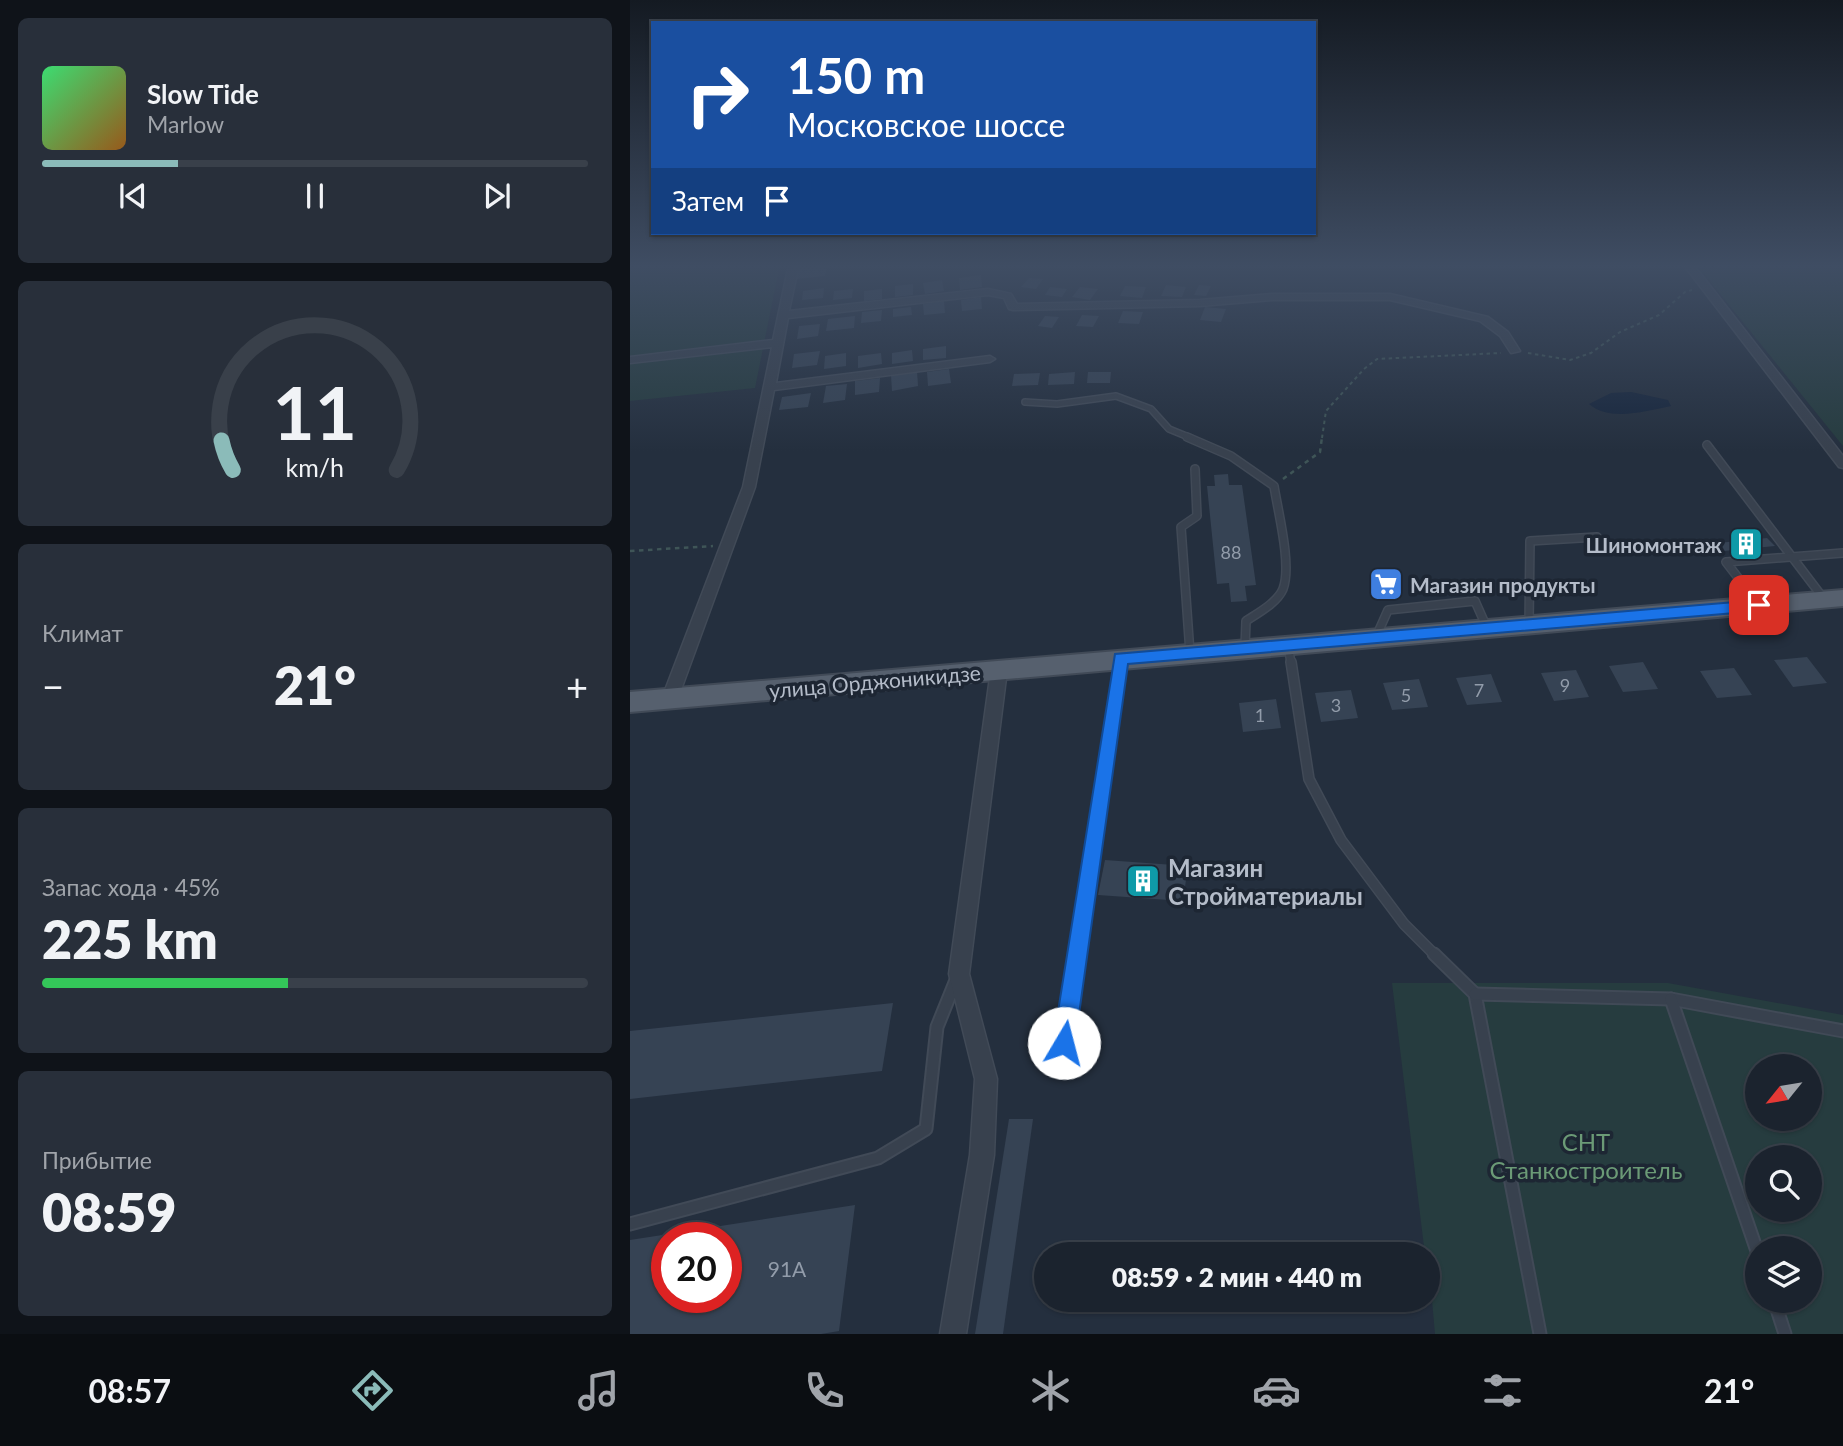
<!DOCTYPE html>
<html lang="ru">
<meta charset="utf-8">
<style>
body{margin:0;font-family:Lato,sans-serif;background:#282f3a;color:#f1f3f6;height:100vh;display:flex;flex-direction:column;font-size:26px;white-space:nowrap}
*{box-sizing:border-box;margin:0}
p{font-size:23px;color:#a0a4aa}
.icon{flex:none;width:38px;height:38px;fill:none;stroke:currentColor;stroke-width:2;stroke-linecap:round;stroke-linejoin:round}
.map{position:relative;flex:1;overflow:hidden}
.panel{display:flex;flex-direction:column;gap:18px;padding:18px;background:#0f1319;width:630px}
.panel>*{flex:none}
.banner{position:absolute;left:21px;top:21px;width:665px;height:214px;border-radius:0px;box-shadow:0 2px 5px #0004,0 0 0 2px #39404a;background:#1a4fa0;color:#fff;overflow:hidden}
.needle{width:46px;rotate:240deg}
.fabs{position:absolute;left:1115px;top:1054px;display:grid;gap:14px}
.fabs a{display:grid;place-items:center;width:77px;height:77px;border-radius:50%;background:#1b232e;box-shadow:0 2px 5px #0004,0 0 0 2px #39404a;font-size:35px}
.speed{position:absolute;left:21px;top:1222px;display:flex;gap:14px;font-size:35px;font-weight:700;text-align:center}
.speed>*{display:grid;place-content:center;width:91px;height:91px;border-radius:50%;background:#1b232e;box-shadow:0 2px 5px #0004,0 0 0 2px #39404a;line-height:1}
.speed .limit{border:10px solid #d22;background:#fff;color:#111}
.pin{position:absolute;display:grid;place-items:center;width:60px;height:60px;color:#fff;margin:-30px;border-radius:14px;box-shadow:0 4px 10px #0006}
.me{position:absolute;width:77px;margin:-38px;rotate:8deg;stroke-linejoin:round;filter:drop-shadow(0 0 5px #0008)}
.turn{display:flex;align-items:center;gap:24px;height:147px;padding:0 21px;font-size:32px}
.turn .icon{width:91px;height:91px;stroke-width:2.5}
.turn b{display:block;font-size:49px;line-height:60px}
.then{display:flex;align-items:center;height:66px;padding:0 21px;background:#0003;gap:14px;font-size:26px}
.big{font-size:52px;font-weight:800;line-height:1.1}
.panel .card{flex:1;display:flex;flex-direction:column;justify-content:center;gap:10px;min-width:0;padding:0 24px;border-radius:10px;background:#282f3a}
.panel .dial{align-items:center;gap:0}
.dial svg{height:182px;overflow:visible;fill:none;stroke:#39404a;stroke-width:7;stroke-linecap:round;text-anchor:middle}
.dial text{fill:#f1f3f6;stroke:none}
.song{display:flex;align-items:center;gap:21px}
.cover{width:84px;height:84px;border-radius:10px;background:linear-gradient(135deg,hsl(140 70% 55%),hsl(30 70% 35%))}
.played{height:7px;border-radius:4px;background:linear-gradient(90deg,#8bbbb9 25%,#39404a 25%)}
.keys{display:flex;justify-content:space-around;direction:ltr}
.heat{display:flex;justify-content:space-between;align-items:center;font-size:38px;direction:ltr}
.charge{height:10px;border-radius:5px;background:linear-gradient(90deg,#34c759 45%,#39404a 0)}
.trip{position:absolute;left:404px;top:1242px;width:406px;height:70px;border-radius:35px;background:#1b232e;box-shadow:0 2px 5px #0004,0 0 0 2px #39404a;font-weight:800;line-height:70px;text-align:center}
.dock{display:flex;height:112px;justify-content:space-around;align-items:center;background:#0b0e12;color:#a0a4aa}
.dock .icon{width:49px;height:49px}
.dock .current{color:#8bbbb9}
.dock b{font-size:32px;color:#f1f3f6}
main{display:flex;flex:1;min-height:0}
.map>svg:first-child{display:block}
</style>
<main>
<section class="panel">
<div class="card">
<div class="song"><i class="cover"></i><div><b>Slow Tide</b><p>Marlow</p></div></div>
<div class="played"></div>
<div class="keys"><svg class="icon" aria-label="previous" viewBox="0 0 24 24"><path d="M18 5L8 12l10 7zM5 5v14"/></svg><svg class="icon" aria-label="pause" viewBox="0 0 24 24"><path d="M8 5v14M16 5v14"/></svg><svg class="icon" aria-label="next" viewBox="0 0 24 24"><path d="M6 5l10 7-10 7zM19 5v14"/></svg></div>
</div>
<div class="card dial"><svg viewBox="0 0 100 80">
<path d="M14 69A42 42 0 1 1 86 69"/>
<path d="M14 69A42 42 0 0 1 9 56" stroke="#8bbbb9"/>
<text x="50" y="56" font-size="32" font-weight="700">11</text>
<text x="50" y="72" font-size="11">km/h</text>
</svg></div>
<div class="card"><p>Климат</p>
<div class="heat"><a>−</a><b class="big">21°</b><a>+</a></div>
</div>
<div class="card"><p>Запас хода · 45%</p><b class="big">225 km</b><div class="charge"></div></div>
<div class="card"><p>Прибытие</p><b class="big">08:59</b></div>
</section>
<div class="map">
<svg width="1213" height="1334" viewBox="0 0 1213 1334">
<rect width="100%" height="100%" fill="#242f3e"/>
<g fill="#263c3f" fill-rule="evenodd">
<polygon points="0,264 150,264 125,388 0,401"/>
<polygon points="1066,264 1213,264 1213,446"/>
<path d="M 762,983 L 1038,983 L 1213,1015 L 1213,1334 L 805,1334 L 798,1255 L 795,1255 ZM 1127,1066 L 1180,1066 L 1180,1118 L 1127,1118 ZM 1127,1157 L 1180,1157 L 1180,1209 L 1127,1209 ZM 1127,1248 L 1180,1248 L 1180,1300 L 1127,1300 Z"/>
</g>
<path fill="#17263c" d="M 1001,392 L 1038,400 L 1041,406 C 1016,411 980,422 959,404 L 981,393 Z"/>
<g fill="#364354" fill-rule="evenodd">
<polygon points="197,265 195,276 166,279 169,268"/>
<polygon points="351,275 352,287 330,290 329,278"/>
<polygon points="399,278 413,279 406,289 391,287"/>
<polygon points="312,280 314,291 295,294 293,283"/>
<polygon points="283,284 283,295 265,297 265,286"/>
<polygon points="536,285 556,287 552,297 531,296"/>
<polygon points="569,285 581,286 576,296 564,295"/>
<polygon points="495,286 516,287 512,298 490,296"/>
<polygon points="420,287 437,289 432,297 415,295"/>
<polygon points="450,287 468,289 460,300 442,297"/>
<polygon points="194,288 193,298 172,300 173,291"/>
<polygon points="223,289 222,298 203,300 204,291"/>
<polygon points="252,289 252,299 234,301 234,291"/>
<polygon points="351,297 352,309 332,311 331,300"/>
<polygon points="314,301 315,313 294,315 293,304"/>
<polygon points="281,307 282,315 263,317 263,309"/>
<polygon points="575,307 596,309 591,322 570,320"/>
<polygon points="252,310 251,321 231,323 232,312"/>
<polygon points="493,311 513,312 509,324 488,323"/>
<polygon points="452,315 469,316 463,327 446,326"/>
<polygon points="225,316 224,328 196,331 198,319"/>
<polygon points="415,316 429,317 422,328 408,326"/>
<polygon points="190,324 188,336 167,339 169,326"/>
<polygon points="316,346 316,358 293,360 293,349"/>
<polygon points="282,350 283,361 262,364 262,353"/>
<polygon points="190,351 187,365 162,368 164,354"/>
<polygon points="216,353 216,366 194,369 195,356"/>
<polygon points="251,353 252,364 228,368 228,356"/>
<polygon points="319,369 321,383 298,386 297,372"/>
<polygon points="287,371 288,386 262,391 261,375"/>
<polygon points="445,372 444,384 418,385 419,374"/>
<polygon points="458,372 481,372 480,383 457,383"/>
<polygon points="410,373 408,385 382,386 384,374"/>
<polygon points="250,378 249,392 225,395 225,381"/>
<polygon points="217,384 215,400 193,403 196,386"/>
<polygon points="181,393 178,407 149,410 152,397"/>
<polygon points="598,474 599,485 612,485 626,585 615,586 617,601 601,602 599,583 587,584 577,486 585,486 584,475"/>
<polygon points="1137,538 1145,546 1094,551 1088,543"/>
<polygon points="765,578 769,588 748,591 744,580"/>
<polygon points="1177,657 1197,683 1163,687 1144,660"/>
<polygon points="1013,662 1028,689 993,692 979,666"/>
<polygon points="1104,668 1122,695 1087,698 1070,671"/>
<polygon points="946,670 959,697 924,701 911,673"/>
<polygon points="861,674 872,702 837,705 826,678"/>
<polygon points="789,679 798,707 762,710 753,683"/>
<polygon points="721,690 728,718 691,722 685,693"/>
<polygon points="646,699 651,728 613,732 609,703"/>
<polygon points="475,860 558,866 553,901 468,895"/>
<polygon points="263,1003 252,1071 0,1099 0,1031"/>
<polygon points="379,1119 403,1119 373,1334 345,1334"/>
<path d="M 225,1205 L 209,1331 L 191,1334 L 0,1334 L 0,1240 ZM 37,1237 L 96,1237 L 96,1297 L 37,1297 Z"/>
</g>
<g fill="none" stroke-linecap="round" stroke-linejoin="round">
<g stroke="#414a57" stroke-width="8">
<polyline id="lane-far3" points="395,402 427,404 486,396 521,409 539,429 561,438"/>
</g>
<g stroke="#414a57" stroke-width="10">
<g id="lane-far2">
<path d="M 557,437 L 601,456 L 644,486 C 648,512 662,565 653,589 C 647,603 628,613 616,621 L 615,648"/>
<polyline points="1077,445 1194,599"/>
<polyline points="1129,605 1096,562 1213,553"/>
<polyline points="899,625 900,541 967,537"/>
<polyline points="746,637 758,610 845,601 857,628"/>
<polyline points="658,645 661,663"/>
<polyline points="560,653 551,527 567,516 565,469"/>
</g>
</g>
<g stroke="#414a57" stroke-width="12">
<g id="lane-far1">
<polyline points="661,662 679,779 711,840 774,924 806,956"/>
<polyline points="447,956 490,662"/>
</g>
</g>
<g stroke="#414a57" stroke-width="15">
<g id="lane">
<polyline points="804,954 845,994 910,1334"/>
<polyline points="845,994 1041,999 1213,1031"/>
<polyline points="1041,999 1127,1251"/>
<polyline points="434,1043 447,954"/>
<polyline points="0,1224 248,1158 296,1129 307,1027 326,980"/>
<polyline points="1144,1300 1155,1334"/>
</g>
</g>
<g stroke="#414a57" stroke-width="3">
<g id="street">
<polygon points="159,264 169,264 159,311 358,289 381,294 387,304 570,300 642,294 760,294 858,317 878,332 890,351 881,353 870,336 850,321 760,300 642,300 570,306 383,310 379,309 374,298 358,295 158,318 146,383 360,356 365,359 360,362 144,390 125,487 48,698 46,703 34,703 32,698 113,487 142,347 0,363 0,357 143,340"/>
<polygon points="1053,264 1063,264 1213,456 1213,468 1209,467"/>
<polygon points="369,664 375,666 377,670 339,974 367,1079 364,1155 336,1334 310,1334 340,1155 345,1079 319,974 361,670 363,666"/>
</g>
</g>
<g stroke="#414a57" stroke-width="4">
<polygon id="primary" points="1213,590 1213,606 0,712 0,692"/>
</g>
<g stroke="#3f5557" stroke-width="2" stroke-dasharray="3.5 3.5" stroke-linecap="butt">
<polyline points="898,353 940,360 961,353 990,332 1029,315 1055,292 1062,290"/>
<polyline points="692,438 696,411 734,369 747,359 871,353"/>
</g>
<g stroke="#3f5557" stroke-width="2.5" stroke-dasharray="4.5 4.5" stroke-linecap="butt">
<polyline points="653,479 690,452 692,437"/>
<polyline points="0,551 83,546"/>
</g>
<use href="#lane-far3" stroke="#38414e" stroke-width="5"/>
<use href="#lane-far2" stroke="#38414e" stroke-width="7"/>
<use href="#lane-far1" stroke="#38414e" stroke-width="9"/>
<use href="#lane" stroke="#38414e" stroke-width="11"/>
<use href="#street" fill="#38414e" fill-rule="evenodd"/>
<use href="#primary" fill="#56606e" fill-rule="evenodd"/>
</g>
<linearGradient id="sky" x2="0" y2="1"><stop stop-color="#141a22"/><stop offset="0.59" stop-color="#3f4d63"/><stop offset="1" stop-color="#3f4d63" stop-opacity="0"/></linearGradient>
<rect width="1213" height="451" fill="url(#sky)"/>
<polygon fill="#1a73e8" stroke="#114b97" stroke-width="2" points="1129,600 1137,605 1129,611 498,664 445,1043 442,1051 434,1054 427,1051 423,1043 485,654"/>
<defs>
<g id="building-square" transform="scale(1.75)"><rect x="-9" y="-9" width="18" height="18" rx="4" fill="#0f9aa8" stroke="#1d2633"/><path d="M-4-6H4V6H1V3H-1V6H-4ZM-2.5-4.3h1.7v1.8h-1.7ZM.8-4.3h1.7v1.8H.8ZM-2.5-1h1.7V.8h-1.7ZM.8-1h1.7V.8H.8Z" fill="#fff"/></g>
<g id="supermarket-square" transform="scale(1.75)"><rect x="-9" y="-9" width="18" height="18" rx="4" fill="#3f7fe0" stroke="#1d2633"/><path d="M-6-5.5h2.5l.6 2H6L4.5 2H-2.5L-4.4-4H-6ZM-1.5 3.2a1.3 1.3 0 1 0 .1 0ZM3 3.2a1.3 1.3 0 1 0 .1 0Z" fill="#fff"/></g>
</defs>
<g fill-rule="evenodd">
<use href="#building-square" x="1116" y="544"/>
<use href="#supermarket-square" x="756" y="584"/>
<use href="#building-square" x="513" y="881"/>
</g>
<g text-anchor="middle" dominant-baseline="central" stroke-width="7" stroke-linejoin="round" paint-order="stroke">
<g font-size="18" fill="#929caa">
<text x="601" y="552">88</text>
<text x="935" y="685">9</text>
<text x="849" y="690">7</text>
<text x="776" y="695">5</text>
<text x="706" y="705">3</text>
<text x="630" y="715">1</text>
</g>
<g font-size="21" font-weight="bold" fill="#b4bcc9" stroke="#1d2633" text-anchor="end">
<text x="1092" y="544">Шиномонтаж</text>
<text x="780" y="584" text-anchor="start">Магазин продукты</text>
</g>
<g font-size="21" fill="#b4bcc9" stroke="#1d2633">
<text transform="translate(245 681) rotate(-5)">улица Орджоникидзе</text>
</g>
<g font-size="21" fill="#929caa">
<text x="157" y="1268">91А</text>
</g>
<g font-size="24" font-weight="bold" fill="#b4bcc9" stroke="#1d2633" text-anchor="start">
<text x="538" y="867">Магазин<tspan x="538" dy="28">Стройматериалы</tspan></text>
</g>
<g font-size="24" fill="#6b9a76" stroke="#1d2633">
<text x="956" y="1141">СНТ<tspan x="956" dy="28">Станкостроитель</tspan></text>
</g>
</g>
</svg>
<div class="fabs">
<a><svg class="needle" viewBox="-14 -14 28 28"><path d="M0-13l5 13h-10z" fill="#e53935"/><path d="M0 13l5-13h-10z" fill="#a0a4aa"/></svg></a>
<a><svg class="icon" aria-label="search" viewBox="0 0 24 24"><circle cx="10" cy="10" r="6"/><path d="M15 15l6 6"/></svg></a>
<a><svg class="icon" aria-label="layers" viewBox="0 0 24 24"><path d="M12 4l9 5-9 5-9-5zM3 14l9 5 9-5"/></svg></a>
</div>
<div class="speed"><div class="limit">20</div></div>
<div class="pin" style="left:1129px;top:605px;background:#d93025"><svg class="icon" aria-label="arrive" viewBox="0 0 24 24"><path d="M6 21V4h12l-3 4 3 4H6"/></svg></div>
<svg class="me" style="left:434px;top:1043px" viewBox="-20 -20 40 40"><circle r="19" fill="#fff"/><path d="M0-13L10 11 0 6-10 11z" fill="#1a73e8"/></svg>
<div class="trip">08:59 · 2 мин · 440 m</div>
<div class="banner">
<div class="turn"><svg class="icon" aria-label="right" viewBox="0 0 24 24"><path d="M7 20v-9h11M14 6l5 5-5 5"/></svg><div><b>150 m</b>Московское шоссе</div></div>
<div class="then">Затем<svg class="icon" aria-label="arrive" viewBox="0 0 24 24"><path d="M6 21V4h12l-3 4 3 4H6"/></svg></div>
</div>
</div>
</main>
<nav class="dock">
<b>08:57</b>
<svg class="icon current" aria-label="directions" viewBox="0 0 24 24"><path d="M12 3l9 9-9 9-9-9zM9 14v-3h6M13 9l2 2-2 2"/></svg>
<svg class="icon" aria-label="music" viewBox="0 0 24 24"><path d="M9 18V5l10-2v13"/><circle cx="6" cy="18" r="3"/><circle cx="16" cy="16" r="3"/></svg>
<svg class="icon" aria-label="phone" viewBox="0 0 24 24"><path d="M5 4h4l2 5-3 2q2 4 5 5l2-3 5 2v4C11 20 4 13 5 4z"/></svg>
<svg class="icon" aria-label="climate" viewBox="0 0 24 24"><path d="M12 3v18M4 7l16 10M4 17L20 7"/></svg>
<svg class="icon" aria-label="car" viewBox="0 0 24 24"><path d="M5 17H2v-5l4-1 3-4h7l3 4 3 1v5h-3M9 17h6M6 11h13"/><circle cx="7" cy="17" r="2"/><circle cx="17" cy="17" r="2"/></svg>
<svg class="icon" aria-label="filters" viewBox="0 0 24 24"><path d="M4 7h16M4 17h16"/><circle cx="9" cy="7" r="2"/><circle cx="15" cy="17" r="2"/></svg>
<b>21°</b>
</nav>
